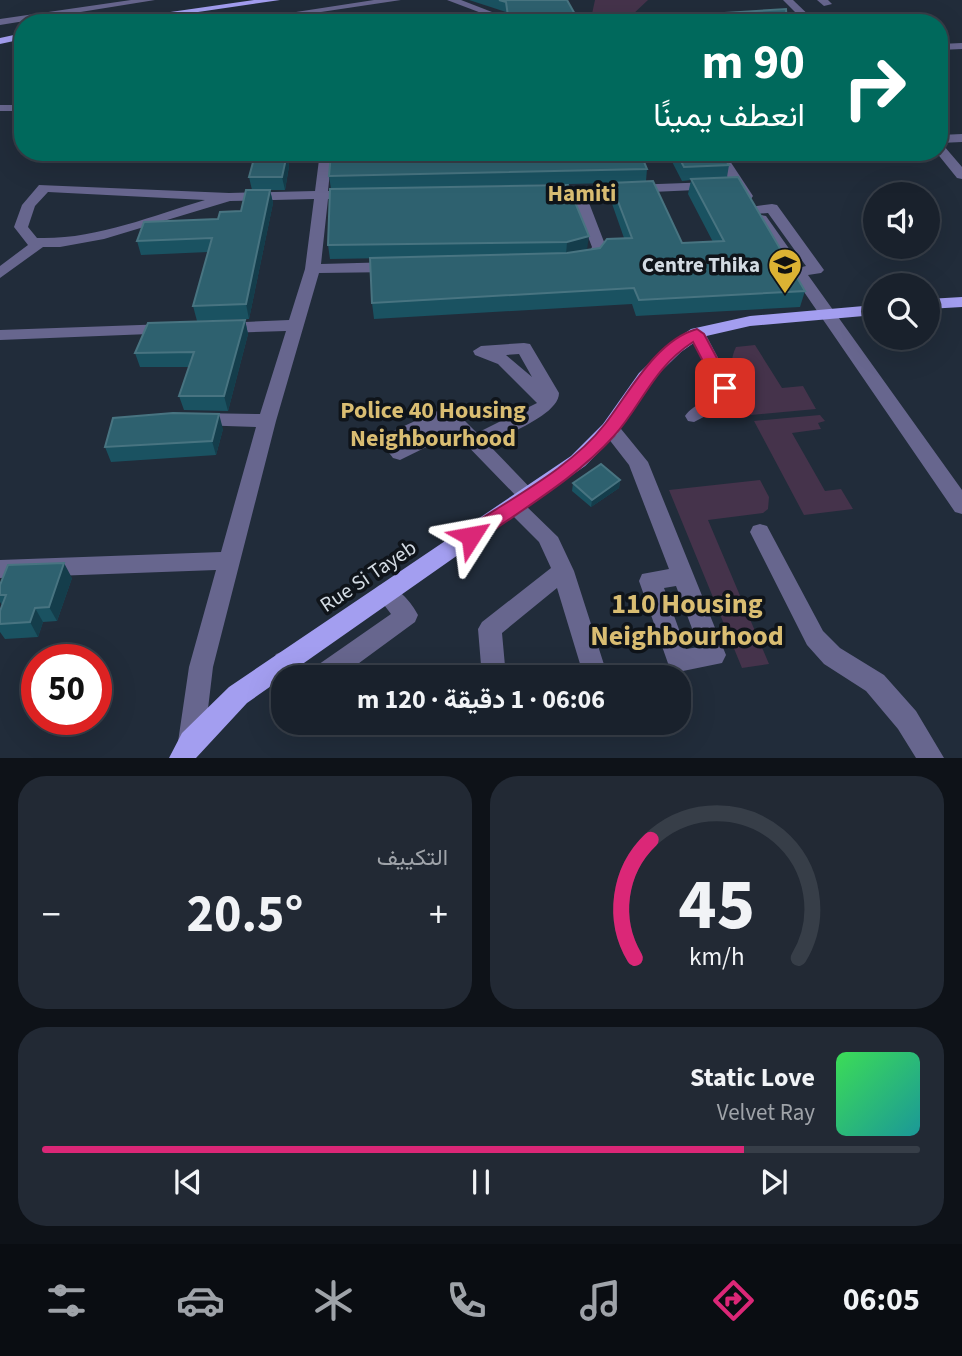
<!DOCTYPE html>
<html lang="ar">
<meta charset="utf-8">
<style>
body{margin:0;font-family:"Source Sans 3",Vazirmatn,sans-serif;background:#222934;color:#f1f3f6;direction:rtl;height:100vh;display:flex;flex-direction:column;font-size:26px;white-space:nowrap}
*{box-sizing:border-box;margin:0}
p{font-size:23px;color:#9fa3a9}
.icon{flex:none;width:38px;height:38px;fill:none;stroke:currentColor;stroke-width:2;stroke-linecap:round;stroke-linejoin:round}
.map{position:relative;height:758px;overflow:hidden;direction:ltr}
.panel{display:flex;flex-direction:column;gap:18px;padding:18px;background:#0e1218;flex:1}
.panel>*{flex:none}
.hud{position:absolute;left:14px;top:14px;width:934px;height:147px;border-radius:28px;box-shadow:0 7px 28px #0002,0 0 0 2px #373e48;direction:rtl;background:#00695c;color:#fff;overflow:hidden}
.buttons{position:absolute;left:863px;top:182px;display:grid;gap:14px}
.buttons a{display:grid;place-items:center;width:77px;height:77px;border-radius:50%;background:#19212c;box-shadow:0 7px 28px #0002,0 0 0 2px #373e48;font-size:35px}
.speed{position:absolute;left:21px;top:644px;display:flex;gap:14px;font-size:35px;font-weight:700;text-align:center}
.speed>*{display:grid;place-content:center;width:91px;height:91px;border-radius:50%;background:#19212c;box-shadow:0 7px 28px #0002,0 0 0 2px #373e48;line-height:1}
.speed .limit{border:10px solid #d22;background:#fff;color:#111}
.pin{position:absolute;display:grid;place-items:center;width:60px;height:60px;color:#fff;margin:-30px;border-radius:14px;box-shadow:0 4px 10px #0006}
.me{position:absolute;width:77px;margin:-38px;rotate:56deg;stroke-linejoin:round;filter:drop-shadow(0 0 5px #0008)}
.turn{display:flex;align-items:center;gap:24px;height:147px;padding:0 28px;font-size:32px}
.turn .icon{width:91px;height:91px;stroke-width:2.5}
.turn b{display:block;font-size:49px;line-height:60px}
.big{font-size:52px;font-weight:700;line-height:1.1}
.panel .tile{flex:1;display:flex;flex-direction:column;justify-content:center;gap:10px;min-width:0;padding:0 24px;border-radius:28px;background:#222934}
.panel .dial{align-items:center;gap:0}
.dial svg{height:182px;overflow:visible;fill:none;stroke:#373e48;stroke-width:7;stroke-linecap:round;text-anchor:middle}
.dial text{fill:#f1f3f6;stroke:none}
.song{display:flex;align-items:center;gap:21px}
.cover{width:84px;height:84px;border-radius:10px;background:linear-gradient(135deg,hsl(130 70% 55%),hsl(180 70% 35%))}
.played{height:7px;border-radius:4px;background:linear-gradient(90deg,#db2777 80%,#373e48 80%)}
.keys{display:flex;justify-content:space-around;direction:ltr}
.heat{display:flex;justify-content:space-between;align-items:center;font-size:38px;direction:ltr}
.panel .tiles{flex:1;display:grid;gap:18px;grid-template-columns:1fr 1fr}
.tile:last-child{grid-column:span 2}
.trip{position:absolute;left:271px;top:665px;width:420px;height:70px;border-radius:28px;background:#19212c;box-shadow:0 7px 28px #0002,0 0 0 2px #373e48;font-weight:700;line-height:70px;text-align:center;direction:rtl}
.tab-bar{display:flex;height:112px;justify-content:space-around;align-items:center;background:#0a0d12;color:#9fa3a9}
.tab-bar .icon{width:49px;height:49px}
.tab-bar .current{color:#db2777}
.tab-bar b{font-size:32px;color:#f1f3f6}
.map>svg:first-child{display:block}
</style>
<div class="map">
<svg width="962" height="758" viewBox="0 0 962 758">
<rect width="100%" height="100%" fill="#212c3a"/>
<g fill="#45334b">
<polygon points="595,0 648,0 632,15 618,20 619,23 590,23"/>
<path d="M 755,345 L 782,388 L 803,386 L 816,409 L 751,415 C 740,394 724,371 736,347 Z"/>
<polygon points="820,415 825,421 818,423 821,429 792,433 825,491 841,489 853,509 804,515 754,421"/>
<polygon points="760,480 769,497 768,509 763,513 708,520 769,664 742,668 669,490"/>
</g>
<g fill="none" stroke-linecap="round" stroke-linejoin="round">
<g fill="#67668e" fill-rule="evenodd">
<polygon points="131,0 155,0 0,25 0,19"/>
<polygon points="374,0 401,0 301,15 296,12"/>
<polygon points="447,0 461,0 492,12 484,14"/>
<polygon points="783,0 793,0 817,23 806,23"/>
<polygon points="817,0 828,0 832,4 824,6"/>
<polygon points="633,16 654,21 656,23 630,21 628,19"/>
<polygon points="962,43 962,49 940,50 940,44"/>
<rect x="0" y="105" width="23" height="6"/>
<polygon points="962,134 962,142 940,143 940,135"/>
<polygon points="940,145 944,146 962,167 962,179 957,178 936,152 940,152"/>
<path d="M 320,152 L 332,152 L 328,191 L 352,190 L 359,194 L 352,198 L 328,199 L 321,264 L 394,262 L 402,267 L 394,272 L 319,273 L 276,421 L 213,667 L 204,742 L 200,751 L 191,755 L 182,751 L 178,742 L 189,667 L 216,570 L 0,578 L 0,560 L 221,552 L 256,427 L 197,425 L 190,424 L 188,419 L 190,414 L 197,413 L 260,414 L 286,331 L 224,333 L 216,328 L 224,323 L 289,320 L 305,269 L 314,199 L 230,201 L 104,239 L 60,247 L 43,247 L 0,278 L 0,266 L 28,245 L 14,227 L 22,205 L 39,185 L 229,193 L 315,191 ZM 48,192 L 205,200 C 151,216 95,240 37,238 L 28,227 L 35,206 Z"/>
<polygon points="712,152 724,152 753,196 751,199 741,199"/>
<polygon points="713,182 720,186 718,189 586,195 606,247 598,261 582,264 575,260 588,255 592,247 572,195 548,196 541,192 548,188"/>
<polygon points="772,204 777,205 824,270 821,273 808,275 962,490 962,514 955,512 754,219 761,215 766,216 802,267 806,266 768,213 755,214 748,210 750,207"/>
<polygon points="168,324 174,325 176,329 174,333 0,340 0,330"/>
<path d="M 697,328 L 705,333 L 734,388 L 723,407 L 694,422 L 688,421 L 685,416 C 694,403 707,404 716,388 L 689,333 Z"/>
<path d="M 524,343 L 530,344 L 559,393 C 559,415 506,434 488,444 L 539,497 L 536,502 L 523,503 L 558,537 L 574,571 L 608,677 L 584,677 L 557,588 L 502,633 L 506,677 L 482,677 L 478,629 L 482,622 L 551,568 L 539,542 L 504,507 L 507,501 L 514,499 L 521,501 L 455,433 L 400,460 L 393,458 L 380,441 L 382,436 L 446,407 L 452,408 L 477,433 L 537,403 L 498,364 L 475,355 L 473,351 L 481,346 ZM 519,354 L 532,377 L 506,355 Z"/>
<path d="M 610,422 L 617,424 L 648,462 L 726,655 L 722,663 L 678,672 L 670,669 L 639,581 L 642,574 L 669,569 L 629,465 L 601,429 L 603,424 ZM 676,586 L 699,647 L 686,649 L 664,588 Z"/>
<polygon points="760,524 767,526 823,631 840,648 884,675 916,711 944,758 916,758 898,729 866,691 824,664 807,645 750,532 753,526"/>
<path d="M 386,584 C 399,588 412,603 418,615 L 415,622 L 340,677 L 309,677 L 312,669 L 391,614 L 375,593 L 378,586 Z"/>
<polygon points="284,651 292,654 308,677 284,677 284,680 272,662 276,654"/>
</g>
<g fill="#a39ef0" fill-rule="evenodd">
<polygon points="254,0 280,0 123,23 94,23"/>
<polygon points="23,33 23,39 0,44 0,38"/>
<polygon points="962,297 962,307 928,309 928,299"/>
<polygon points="875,305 875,315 750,326 702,337 681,352 651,381 617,434 585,466 247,703 196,758 169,758 182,733 229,687 571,456 603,424 639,373 669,344 691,329 750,316"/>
</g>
</g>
<g fill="#1a5261" fill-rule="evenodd">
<polygon points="469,0 567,0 580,23 507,23 506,12"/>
<polygon points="691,15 787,23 690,23"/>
<path d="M 670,152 L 719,152 L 729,165 L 727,177 L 805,291 L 800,307 L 636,316 L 632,304 L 374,319 L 372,303 L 389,258 L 330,259 L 328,245 L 331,189 L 329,176 L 647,169 L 646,181 L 682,243 L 713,242 L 688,194 L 691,180 L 682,181 L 669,156 ZM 611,183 L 610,198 L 624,238 L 600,248 L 587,250 L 568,185 L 356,189 Z"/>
<polygon points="287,154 289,166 285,190 270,190 273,203 249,319 197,321 193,306 208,252 141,255 137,241 218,219 241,211 252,190 249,177"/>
<polygon points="245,320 248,334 228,411 184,410 179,396 189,367 140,367 135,353"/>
<polygon points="223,429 216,455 111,462 105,447"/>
<polygon points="620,480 619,488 591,507 572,491 573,483"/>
<polygon points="72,578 57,621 43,622 38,637 5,639 0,632 0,611 2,605 0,602 0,585"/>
</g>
<g fill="#143d4b">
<polygon points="287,154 289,166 285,190 282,177"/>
<polygon points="270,190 273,203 249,319 246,304"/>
<polygon points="589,236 587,250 566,255 567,242"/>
<polygon points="245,320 248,334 228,411 224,396"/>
<polygon points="219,414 223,429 216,455 212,441"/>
<polygon points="620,480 619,488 591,507 592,500"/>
<polygon points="64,563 72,578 57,621 49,607"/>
<polygon points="35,608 43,622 38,637 30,622"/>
</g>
<g fill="#2e616f" stroke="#487481" stroke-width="2">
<polygon points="499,0 567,0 580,23 509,23 506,2"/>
<polygon points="786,9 787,23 699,23 691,15"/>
<polygon points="343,152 640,152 647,169 329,176 331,154"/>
<polygon points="676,152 719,152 729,165 684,167"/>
<polygon points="287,154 282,177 249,177 255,155"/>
<polygon points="738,177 805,291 639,300 634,288 372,303 370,258 567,253 600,248 607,239 632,238 611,183 653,181 682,243 724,241 691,179"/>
<polygon points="568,185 589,236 567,242 328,245 330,189"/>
<polygon points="246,190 270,190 246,304 193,306 212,238 137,241 144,222 218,219 220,212 241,211"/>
<polygon points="245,320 224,396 179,396 194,352 135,353 148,323"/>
<polygon points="173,413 219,414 212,441 105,447 113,418"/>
<polygon points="601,464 620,480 592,500 573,483"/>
<polygon points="64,563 49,607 35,608 30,622 0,624 0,611 6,595 0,595 0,585 8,565"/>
</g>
<path fill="#db2777" stroke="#8e194d" stroke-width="2" d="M 697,329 L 704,334 L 733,388 L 731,392 L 719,392 L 693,342 C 653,368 643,403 614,436 C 576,478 524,508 478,541 L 464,541 L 462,536 L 464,530 C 511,498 570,469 605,424 C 629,393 656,340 697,329 Z"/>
<defs>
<g id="school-pin" transform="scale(1.75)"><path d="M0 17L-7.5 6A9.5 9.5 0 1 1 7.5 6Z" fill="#dcb233" stroke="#0f141a"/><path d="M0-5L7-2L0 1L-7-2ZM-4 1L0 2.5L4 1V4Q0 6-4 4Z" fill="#111"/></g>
</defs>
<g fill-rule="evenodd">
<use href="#school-pin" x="785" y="265"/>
</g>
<g text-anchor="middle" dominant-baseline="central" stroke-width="7" stroke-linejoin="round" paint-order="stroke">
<g font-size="21" font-weight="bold" fill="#d3dbe3" stroke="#0f141a" text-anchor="end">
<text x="760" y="265">Centre Thika</text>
</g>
<g font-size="21" fill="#d3dbe3" stroke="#0f141a">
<text transform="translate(368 576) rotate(-34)">Rue Si Tayeb</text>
</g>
<g font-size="23" font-weight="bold" fill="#d9bd72" stroke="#0f141a">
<text x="582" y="193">Hamiti</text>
</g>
<g font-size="24" font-weight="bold" fill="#d9bd72" stroke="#0f141a">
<text x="433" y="410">Police 40 Housing<tspan x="433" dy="28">Neighbourhood</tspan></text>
</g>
<g font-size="28" font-weight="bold" fill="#d9bd72" stroke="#0f141a">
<text x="687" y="604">110 Housing<tspan x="687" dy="32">Neighbourhood</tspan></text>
</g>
</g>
</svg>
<div class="buttons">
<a><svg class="icon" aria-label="sound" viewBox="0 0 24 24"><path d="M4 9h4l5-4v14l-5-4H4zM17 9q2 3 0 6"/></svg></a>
<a><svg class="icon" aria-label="search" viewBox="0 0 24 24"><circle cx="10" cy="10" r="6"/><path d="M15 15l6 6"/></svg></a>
</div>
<div class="speed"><div class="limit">50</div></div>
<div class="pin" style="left:725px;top:388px;background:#d93025"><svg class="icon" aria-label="arrive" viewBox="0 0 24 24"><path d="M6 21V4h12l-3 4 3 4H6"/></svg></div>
<svg class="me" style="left:471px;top:536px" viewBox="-20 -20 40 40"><path d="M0-17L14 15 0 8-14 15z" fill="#db2777" stroke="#fff" stroke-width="4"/></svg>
<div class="trip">06:06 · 1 دقيقة · 120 m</div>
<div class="hud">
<div class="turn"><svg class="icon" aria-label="right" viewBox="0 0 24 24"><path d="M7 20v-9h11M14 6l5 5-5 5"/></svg><div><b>90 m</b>انعطف يمينًا</div></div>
</div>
</div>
<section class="panel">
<div class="tiles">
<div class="tile dial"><svg viewBox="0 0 100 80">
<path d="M14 69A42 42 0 1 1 86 69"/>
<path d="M14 69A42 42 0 0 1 21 17" stroke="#db2777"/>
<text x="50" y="56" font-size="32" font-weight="700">45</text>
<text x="50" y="72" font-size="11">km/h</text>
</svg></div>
<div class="tile"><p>التكييف</p>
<div class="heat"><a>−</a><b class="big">20.5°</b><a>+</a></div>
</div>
<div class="tile">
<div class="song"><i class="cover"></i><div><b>Static Love</b><p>Velvet Ray</p></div></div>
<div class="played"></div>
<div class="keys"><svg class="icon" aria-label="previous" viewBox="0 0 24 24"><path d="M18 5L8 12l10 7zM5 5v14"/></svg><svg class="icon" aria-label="pause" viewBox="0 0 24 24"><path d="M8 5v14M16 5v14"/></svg><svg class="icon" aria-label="next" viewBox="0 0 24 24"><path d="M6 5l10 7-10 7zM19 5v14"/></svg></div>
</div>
</div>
</section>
<nav class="tab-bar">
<b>06:05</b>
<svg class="icon current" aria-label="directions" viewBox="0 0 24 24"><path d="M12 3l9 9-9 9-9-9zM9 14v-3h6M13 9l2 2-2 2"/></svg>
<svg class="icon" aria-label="music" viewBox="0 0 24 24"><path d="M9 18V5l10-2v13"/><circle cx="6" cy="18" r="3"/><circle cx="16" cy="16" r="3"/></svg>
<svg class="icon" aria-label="phone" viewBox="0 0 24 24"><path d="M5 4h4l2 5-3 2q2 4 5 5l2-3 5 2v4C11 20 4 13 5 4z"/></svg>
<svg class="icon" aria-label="climate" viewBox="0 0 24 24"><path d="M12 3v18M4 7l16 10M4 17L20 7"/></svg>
<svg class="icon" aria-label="car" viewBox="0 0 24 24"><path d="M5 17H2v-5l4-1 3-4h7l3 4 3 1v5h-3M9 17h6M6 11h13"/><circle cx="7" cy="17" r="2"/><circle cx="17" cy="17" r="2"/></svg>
<svg class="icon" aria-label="filters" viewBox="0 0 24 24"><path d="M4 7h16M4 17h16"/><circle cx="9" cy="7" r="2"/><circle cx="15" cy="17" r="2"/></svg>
</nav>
